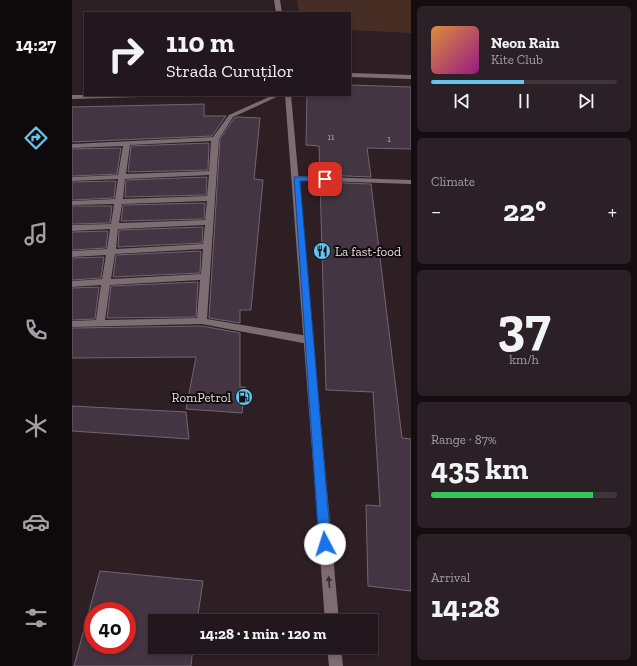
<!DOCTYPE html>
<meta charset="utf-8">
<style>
body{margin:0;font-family:"Zilla Slab",serif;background:#2a2025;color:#f1f3f6;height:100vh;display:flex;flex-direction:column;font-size:15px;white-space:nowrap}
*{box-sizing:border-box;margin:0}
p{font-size:13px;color:#a29fa3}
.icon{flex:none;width:22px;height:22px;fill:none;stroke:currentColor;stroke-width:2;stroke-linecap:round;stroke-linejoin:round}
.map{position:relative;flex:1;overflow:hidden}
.panel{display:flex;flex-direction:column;gap:6px;padding:6px;background:#130d0f;width:226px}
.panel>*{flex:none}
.banner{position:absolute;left:12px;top:12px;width:267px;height:84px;border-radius:0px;box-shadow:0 2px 6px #0003,0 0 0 1px #3f363b;background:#22171c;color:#f1f3f6;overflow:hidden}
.speed{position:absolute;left:12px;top:602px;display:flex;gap:8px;font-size:20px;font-weight:700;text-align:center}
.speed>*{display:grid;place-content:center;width:52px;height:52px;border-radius:50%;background:#22171c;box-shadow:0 2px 6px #0003,0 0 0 1px #3f363b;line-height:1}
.speed .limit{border:6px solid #d22;background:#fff;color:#111}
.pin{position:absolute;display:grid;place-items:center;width:34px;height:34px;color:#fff;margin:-17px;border-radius:8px;box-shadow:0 2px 6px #0006}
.me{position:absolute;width:44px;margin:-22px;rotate:355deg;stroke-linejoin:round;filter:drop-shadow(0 0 3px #0008)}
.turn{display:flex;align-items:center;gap:14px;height:84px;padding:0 16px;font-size:18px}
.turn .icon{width:52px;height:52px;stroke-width:2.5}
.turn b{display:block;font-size:28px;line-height:34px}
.big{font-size:30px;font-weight:700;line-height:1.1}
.panel .widget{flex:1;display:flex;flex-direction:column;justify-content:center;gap:6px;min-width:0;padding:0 14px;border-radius:6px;background:#2a2025}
.panel .dial{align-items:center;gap:0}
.dial b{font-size:52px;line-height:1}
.song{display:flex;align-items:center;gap:12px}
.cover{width:48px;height:48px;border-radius:6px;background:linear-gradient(135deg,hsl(30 70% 55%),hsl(310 70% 35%))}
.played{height:4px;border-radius:2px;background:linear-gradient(90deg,#65c5ee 50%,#3f363b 50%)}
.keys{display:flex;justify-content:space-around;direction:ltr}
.heat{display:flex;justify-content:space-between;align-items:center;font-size:22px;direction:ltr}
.charge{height:6px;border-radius:3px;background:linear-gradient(90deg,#34c759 87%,#3f363b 0)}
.trip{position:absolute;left:76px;top:614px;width:230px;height:40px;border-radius:0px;background:#22171c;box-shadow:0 2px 6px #0003,0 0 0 1px #3f363b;font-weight:700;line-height:40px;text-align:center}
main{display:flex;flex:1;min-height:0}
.tab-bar{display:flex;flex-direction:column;width:72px;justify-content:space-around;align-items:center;background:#0e090b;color:#a29fa3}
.tab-bar .icon{width:28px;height:28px}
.tab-bar .selected{color:#65c5ee}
.tab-bar b{font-size:18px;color:#f1f3f6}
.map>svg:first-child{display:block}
</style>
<main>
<nav class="tab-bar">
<b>14:27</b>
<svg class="icon selected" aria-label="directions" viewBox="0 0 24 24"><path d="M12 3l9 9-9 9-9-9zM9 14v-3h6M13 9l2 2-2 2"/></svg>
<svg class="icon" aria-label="music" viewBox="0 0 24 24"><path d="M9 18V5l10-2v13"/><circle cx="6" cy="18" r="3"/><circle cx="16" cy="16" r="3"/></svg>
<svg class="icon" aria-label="phone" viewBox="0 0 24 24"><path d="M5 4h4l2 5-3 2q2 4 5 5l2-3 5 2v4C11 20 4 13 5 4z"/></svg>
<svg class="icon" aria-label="climate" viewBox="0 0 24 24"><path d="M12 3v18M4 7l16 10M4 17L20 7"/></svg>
<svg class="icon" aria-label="car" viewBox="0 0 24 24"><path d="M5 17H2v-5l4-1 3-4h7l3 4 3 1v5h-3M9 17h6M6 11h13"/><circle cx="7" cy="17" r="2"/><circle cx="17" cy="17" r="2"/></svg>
<svg class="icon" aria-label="filters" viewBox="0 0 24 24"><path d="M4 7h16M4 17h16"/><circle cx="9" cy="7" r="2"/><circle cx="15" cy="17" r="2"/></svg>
</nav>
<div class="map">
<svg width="339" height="666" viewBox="0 0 339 666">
<rect width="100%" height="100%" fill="#2e1f25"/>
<polygon fill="#462e24" points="225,0 339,0 339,33 278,30 278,13 227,13"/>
<g fill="#433642" stroke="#726571" fill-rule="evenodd">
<polygon points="278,85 339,87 339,149 295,148 299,177 248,175 247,146 234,145 235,95 278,95"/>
<polygon points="132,104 132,116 154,116 140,136 0,142 0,107"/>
<polygon points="165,117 188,118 182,179 191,180 179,310 168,310 168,323 137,318 148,139 162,118"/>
<polygon points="137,143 136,170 56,172 59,146"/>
<polygon points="49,148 45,174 0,176 0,149"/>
<polygon points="135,177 134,195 53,197 54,180"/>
<polygon points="44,181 42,198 0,200 0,182"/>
<polygon points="248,182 299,184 330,438 339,439 339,591 296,586 294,505 308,506 301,392 254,390"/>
<polygon points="133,203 132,219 49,221 51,205"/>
<polygon points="0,206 40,206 38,223 0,224"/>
<polygon points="131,227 130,243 46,247 47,230"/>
<polygon points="36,231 34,248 0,250 0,232"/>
<polygon points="129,251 128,273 41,277 44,255"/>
<polygon points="32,257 29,278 0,280 0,258"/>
<polygon points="126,282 124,317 35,318 39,286"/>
<polygon points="27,287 23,319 0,320 0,288"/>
<polygon points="130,326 168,333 168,387 173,387 170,413 114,409 124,357 0,358 0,328"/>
<polygon points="0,406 114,412 117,439 0,431"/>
<path d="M 28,571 L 131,581 L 125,621 L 83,621 L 83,647 L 121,647 L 119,666 L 2,666 ZM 21,611 L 55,611 L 55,645 L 21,645 Z"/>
</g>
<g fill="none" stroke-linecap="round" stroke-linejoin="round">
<g fill="#7e6c73" fill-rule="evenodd">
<polygon points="278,73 339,75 339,79 278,77"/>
<polygon points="0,95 72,95 69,97 0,99"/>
<path d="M 201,95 L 209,95 L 161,117 L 147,139 L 135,319 L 236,336 L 240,337 L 241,340 L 240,343 L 236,344 L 130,324 L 0,327 L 0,321 L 24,320 L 29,285 L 0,287 L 0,281 L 30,279 L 34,255 L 0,257 L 0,251 L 35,249 L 38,229 L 0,231 L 0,225 L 39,224 L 42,204 L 0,205 L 0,201 L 43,199 L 46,179 L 0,181 L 0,177 L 46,175 L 51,146 L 0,148 L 0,144 L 141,137 L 157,115 ZM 139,141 L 137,171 L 54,174 L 58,145 ZM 137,175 L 135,196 L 51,199 L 53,179 ZM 135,201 L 133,220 L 47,223 L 50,204 ZM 133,225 L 131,244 L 44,249 L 46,229 ZM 131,249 L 129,274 L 39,279 L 43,254 ZM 128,280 L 125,318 L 33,320 L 38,285 Z"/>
<polygon points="221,176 339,180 339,184 224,180 221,180"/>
</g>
<g fill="#7e6c73" fill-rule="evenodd">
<polygon points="202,0 208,0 210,13 204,13"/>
<polygon points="213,95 219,95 267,621 253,621"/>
<polygon points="255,647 269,647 271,666 257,666"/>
</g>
</g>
<defs><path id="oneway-solid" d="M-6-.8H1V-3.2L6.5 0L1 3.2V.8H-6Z"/></defs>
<use fill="#382d31" href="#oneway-solid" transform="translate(257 582) rotate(-95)"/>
<polygon fill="#1a73e8" stroke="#114b97" points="222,177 253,177 257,179 253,181 228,181 259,544 258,548 253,550 249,548 247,544"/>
<defs>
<g id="restaurant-disc" transform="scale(0.9)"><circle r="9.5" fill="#65c5ee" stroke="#120b0d"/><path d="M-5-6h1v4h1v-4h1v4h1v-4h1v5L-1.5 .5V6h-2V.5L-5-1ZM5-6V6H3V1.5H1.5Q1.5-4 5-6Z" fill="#111"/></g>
<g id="fuel-disc" transform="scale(0.9)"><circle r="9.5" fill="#65c5ee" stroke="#120b0d"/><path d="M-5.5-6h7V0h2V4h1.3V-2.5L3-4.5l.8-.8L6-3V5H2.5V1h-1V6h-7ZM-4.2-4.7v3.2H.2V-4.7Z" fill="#111"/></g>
</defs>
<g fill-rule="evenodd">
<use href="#restaurant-disc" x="250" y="251"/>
<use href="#fuel-disc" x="172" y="397"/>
</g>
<g text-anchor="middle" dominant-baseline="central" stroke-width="4" stroke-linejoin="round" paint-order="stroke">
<g font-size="9" fill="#bbb0b6">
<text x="259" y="137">11</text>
<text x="317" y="139">1</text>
</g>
<g font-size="13" fill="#e3d9dc" stroke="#120b0d" text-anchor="start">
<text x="263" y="251">La fast-food</text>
<text x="159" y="397" text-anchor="end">RomPetrol</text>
</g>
</g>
</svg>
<div class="speed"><div class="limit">40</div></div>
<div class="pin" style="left:253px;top:179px;background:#d93025"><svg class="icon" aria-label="arrive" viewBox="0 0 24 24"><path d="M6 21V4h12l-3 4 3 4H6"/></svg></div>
<svg class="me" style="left:253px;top:544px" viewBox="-20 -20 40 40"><circle r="19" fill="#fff"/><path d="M0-13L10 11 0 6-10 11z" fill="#1a73e8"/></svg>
<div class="trip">14:28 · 1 min · 120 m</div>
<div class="banner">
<div class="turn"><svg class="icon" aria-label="right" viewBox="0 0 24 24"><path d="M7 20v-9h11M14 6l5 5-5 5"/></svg><div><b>110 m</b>Strada Curuților</div></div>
</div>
</div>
<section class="panel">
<div class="widget">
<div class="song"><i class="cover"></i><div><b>Neon Rain</b><p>Kite Club</p></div></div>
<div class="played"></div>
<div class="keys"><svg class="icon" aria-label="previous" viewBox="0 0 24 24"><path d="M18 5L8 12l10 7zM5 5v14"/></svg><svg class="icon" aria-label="pause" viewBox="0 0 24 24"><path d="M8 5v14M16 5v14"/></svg><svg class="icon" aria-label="next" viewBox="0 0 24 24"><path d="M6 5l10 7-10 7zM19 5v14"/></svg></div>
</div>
<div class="widget"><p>Climate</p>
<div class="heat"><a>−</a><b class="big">22°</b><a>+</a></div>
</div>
<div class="widget dial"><b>37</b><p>km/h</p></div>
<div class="widget"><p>Range · 87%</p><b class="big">435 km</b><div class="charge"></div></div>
<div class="widget"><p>Arrival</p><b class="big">14:28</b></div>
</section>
</main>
